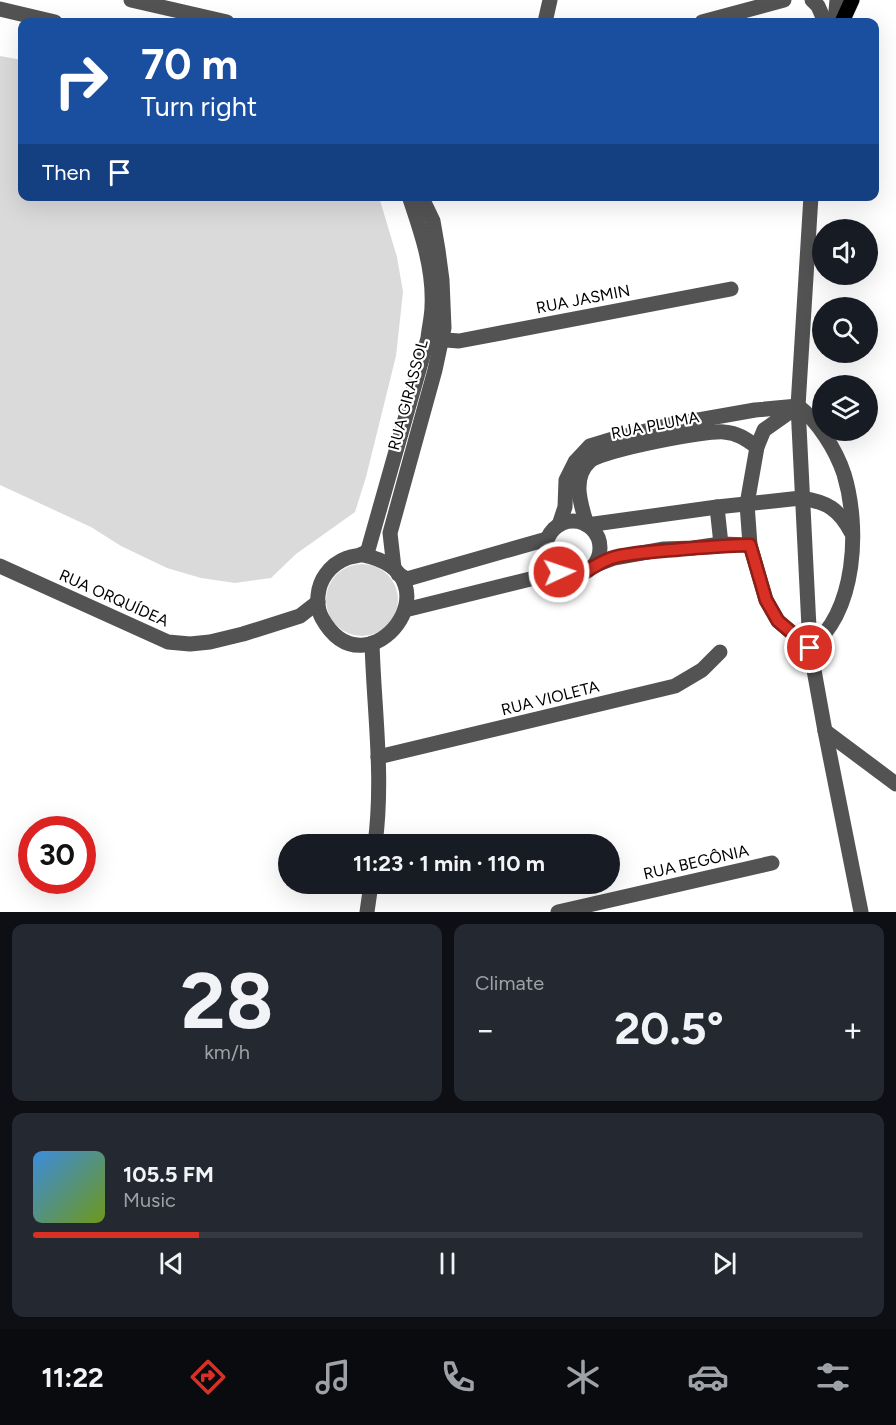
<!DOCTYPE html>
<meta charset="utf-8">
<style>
body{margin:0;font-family:Figtree,sans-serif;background:#242831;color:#f1f3f6;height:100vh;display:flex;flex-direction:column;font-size:22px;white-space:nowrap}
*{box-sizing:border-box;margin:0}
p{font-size:20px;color:#9ea1a6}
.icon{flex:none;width:33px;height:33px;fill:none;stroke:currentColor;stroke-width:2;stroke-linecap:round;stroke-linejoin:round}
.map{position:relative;height:912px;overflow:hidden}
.side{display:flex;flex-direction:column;gap:12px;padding:12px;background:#0d0f14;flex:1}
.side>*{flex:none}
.banner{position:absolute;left:18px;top:18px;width:861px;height:183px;border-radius:12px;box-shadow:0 6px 24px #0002;background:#1a4fa0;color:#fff;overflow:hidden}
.fabs{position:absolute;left:812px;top:219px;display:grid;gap:12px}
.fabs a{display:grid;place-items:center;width:66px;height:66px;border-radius:50%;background:#171b24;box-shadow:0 6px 24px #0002;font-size:30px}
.speed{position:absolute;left:18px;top:816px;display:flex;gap:12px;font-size:30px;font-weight:700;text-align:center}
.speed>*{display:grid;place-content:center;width:78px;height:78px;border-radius:50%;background:#171b24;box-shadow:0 6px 24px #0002;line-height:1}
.speed .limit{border:9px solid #d22;background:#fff;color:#111}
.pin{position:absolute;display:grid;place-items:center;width:51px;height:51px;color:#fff;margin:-26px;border:3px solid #fff;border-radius:50%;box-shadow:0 2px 6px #0007}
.me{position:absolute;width:66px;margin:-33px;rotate:87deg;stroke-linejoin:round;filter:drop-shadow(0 0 4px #0008)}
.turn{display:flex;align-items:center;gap:21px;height:126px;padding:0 24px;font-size:27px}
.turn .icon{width:78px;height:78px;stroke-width:2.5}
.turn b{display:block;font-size:42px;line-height:51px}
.then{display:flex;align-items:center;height:57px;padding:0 24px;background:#0003;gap:12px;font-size:22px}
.big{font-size:45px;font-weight:700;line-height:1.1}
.side .tile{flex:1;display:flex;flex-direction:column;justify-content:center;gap:9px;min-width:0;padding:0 21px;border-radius:12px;background:#242831}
.side .dial{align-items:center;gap:0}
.dial b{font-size:78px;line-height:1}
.song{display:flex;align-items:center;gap:18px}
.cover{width:72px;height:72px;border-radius:9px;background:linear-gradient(135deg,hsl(210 70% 55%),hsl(80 70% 35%))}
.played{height:6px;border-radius:3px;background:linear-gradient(90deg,#d93025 20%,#363941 20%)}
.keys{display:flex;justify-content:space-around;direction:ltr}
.heat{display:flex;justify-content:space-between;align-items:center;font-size:33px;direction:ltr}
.side .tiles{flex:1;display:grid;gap:12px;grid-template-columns:1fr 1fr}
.tile:last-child{grid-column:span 2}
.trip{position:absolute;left:278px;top:834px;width:342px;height:60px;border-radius:30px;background:#171b24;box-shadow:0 6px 24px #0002;font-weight:700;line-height:60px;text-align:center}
.tabs{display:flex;height:96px;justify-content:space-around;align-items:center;background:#090b0e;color:#9ea1a6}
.tabs .icon{width:42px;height:42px}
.tabs .active{color:#d93025}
.tabs b{font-size:27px;color:#f1f3f6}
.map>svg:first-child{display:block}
</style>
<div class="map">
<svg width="896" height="912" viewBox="0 0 896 912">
<rect width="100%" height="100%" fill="#fff"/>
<g fill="#dadada">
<polygon points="0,56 22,60 22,196 379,197 397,257 403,292 396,356 366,477 355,512 296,554 271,578 235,583 201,578 167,568 121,546 91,527 0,485"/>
<circle cx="362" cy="600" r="36"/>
</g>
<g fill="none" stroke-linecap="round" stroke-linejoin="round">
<g stroke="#dbdbdb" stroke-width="16">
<polyline id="major" points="842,22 852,0"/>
</g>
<g stroke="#535353" stroke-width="15">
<polyline points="131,0 227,22"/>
<polyline points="812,0 818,6 825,22"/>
<polyline points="0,9 55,22"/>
<polyline points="545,22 550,0"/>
<polyline points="702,22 784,0"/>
<polyline points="835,22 837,0"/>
<polyline points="811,196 798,406 810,648 825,731 861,912"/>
<polyline points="433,339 459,341 731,289"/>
<path d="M 757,447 C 746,439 738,433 724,432 C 707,430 602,450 590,461 C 571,478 581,505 587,525 L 717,507 L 801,498 C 827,502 839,509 851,532"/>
<polyline points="717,507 721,544"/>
<circle cx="573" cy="548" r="27"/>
<path d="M 559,525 L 565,507 L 566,480 L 575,462 L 590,446 L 613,439 L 670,425 L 755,410 L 798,406 C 818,421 836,450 844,474 C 860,527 857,611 810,648 L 778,621 L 766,600 L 750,545 L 747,504 L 757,447 L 764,430 L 798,406"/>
<path d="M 363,555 C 463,576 367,699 322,618 C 315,605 317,586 326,574 C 331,567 339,561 347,558 C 356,555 361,557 368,550 L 428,338 C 429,327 432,316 432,306 C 434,269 421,231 409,196"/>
<polyline points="0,566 168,642 190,644 210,642 243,634 300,616 318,602"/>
<polyline points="593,566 614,558 664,549 693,548 721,544 750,545"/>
<polyline points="394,568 390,533 435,370 444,328 442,280 438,250 433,221 421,196"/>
<polyline points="398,574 407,579 547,539"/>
<polyline points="405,610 559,572"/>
<path d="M 372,643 C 374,711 384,777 375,844"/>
<polyline points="825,731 896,784"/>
<polyline points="378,757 675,686 702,670 720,652"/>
<polyline points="367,912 371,884"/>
<polyline points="558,912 772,863"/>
</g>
<use href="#major" stroke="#000" stroke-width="15"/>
</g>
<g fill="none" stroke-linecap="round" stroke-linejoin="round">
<g stroke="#8d1f18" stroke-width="15">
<path id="route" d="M 559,572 C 584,581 592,563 615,557 C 641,551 667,551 694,548 C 713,547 730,545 750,545 L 766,600 L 778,621 L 810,648"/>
</g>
<use href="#route" stroke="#d93025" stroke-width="10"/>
</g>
<g text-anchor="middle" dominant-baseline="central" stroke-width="4.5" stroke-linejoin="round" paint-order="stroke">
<g font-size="16" fill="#000" stroke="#fff">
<text transform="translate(583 299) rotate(-11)">RUA JASMIN</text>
<text transform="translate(408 395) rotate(-75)">RUA GIRASSOL</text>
<text transform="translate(655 425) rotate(-11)">RUA PLUMA</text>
<text transform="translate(114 598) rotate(24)">RUA ORQUÍDEA</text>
<text transform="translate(550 698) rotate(-14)">RUA VIOLETA</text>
<text transform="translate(696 862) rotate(-13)">RUA BEGÔNIA</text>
</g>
</g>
</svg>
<div class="fabs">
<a><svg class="icon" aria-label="sound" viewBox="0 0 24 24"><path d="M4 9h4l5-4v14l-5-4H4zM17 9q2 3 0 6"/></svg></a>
<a><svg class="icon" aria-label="search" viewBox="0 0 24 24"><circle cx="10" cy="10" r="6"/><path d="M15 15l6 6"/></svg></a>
<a><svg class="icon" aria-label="layers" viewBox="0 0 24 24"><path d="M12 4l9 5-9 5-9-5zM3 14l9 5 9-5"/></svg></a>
</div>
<div class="speed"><div class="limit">30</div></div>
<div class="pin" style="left:810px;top:648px;background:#d93025"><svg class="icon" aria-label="arrive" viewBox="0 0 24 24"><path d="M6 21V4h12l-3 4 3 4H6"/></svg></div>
<svg class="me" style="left:559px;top:572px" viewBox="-20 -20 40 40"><circle r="17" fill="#d93025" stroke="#fff" stroke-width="3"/><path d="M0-11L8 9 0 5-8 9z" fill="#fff"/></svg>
<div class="trip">11:23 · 1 min · 110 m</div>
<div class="banner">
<div class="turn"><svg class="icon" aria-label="right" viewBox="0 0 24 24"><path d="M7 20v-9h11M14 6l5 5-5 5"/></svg><div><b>70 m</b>Turn right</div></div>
<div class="then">Then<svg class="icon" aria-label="arrive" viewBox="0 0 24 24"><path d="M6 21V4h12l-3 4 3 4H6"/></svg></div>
</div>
</div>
<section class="side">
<div class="tiles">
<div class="tile dial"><b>28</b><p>km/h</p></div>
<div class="tile"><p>Climate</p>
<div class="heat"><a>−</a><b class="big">20.5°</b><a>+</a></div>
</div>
<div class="tile">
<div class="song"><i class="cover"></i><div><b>105.5 FM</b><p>Music</p></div></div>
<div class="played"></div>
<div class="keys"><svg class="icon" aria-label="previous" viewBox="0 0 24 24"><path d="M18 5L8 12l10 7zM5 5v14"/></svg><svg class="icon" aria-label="pause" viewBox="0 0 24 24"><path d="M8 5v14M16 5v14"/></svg><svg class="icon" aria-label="next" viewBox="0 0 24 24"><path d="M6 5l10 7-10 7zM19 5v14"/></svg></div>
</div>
</div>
</section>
<nav class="tabs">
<b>11:22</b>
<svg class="icon active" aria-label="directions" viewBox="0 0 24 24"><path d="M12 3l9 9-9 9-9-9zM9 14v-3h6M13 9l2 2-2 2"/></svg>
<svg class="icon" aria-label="music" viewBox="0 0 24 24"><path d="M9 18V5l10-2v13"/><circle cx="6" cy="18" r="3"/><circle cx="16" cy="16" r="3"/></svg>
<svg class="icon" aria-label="phone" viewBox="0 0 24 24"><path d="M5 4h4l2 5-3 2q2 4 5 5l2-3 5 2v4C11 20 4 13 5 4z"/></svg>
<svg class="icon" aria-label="climate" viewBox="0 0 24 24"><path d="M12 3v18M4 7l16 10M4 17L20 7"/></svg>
<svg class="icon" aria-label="car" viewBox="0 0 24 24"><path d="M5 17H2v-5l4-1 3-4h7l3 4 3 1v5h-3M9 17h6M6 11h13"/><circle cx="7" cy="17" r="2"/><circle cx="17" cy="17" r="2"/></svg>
<svg class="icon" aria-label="filters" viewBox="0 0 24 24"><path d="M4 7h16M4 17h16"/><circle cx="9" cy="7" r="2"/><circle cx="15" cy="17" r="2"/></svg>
</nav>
